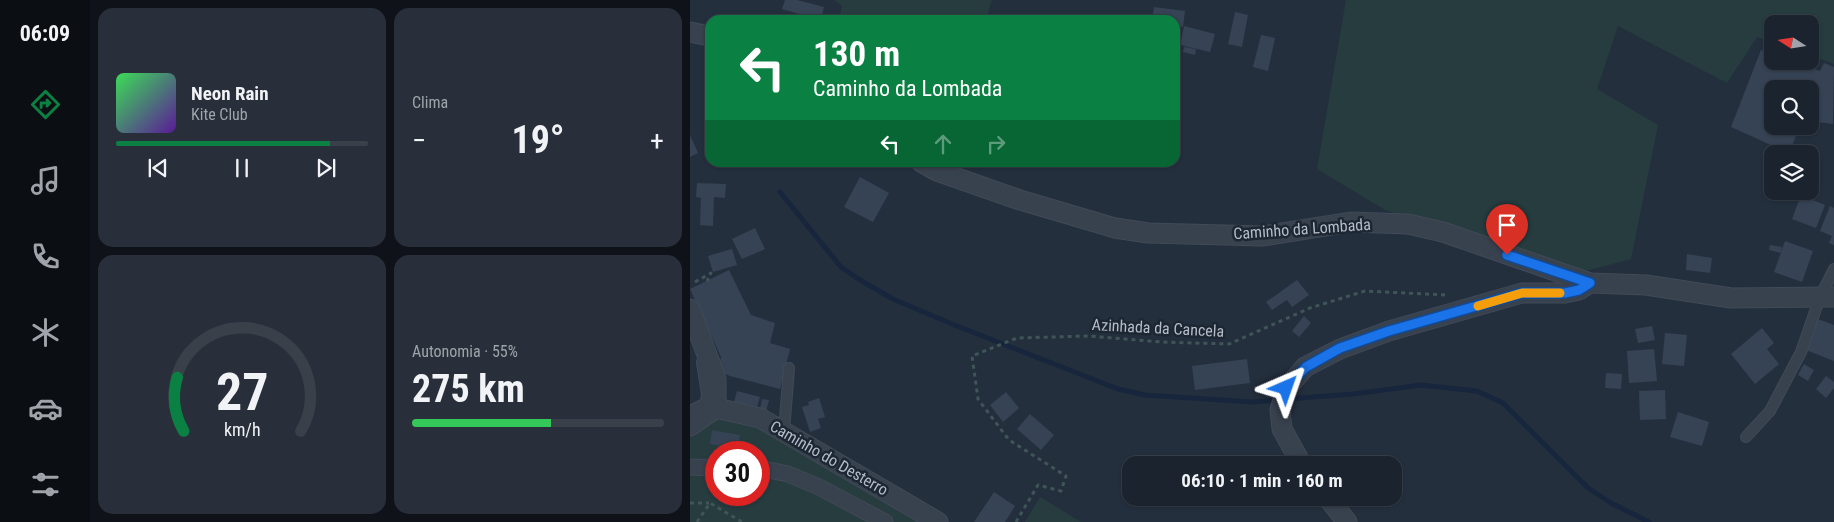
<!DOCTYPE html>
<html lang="pt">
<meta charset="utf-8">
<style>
body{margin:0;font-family:"Roboto Condensed",sans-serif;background:#282f3a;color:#f1f3f6;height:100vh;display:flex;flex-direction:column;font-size:19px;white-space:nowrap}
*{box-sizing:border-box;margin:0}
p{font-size:16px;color:#a0a4aa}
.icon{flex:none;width:28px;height:28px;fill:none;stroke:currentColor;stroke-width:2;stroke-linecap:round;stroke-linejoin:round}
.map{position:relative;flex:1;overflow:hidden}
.sheet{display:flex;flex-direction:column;gap:8px;padding:8px;background:#0f1319;width:600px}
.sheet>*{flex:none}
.guide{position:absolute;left:15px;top:15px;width:475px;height:152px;border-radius:15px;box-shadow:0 1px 4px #0004,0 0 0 1px #39404a;background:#0b8043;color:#fff;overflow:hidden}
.needle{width:32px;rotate:282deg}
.tools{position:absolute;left:1074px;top:15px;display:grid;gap:10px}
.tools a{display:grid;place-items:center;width:55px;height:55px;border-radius:10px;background:#1b232e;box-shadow:0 1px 4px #0004,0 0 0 1px #39404a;font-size:25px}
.speed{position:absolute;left:15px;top:441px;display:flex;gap:10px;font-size:25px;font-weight:700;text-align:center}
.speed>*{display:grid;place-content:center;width:65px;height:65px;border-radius:50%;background:#1b232e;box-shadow:0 1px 4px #0004,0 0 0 1px #39404a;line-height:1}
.speed .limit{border:8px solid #d22;background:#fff;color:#111}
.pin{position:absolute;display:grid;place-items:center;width:42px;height:42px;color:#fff;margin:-51px -21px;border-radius:50% 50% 50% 0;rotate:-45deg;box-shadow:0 0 5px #0007}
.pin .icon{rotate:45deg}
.me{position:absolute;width:55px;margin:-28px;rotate:43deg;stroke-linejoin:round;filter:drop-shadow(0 0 4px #0008)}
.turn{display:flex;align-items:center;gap:18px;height:105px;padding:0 25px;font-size:22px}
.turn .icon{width:65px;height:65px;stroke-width:2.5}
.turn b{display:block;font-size:35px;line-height:42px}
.lanes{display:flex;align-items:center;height:48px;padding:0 25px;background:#0003;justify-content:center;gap:25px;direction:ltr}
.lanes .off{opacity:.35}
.big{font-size:38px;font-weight:700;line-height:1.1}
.sheet .widget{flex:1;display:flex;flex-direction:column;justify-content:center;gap:8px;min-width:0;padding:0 18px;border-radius:15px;background:#282f3a}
.sheet .dial{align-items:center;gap:0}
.dial svg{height:130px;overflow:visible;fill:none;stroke:#39404a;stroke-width:7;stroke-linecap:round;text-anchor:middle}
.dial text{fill:#f1f3f6;stroke:none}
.song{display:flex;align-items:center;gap:15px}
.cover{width:60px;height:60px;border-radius:8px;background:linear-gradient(135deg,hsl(130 70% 55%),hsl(270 70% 35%))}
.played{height:5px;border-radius:2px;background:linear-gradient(90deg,#0b8043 85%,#39404a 85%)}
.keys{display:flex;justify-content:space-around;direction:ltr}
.heat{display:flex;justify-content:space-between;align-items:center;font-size:28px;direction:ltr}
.charge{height:8px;border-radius:4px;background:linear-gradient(90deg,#34c759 55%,#39404a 0)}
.sheet .tiles{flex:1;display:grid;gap:8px;grid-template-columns:repeat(2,1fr)}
.trip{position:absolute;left:432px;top:456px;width:280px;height:50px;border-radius:15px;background:#1b232e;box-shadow:0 1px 4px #0004,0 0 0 1px #39404a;font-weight:700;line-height:50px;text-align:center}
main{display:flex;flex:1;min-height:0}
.menu{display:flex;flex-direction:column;width:90px;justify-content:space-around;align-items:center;background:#0b0e12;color:#a0a4aa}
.menu .icon{width:35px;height:35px}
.menu .selected{color:#0b8043}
.menu b{font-size:22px;color:#f1f3f6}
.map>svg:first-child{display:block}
</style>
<main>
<nav class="menu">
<b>06:09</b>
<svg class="icon selected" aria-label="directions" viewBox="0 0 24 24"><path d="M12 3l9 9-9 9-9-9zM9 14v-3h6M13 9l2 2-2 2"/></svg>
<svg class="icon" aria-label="music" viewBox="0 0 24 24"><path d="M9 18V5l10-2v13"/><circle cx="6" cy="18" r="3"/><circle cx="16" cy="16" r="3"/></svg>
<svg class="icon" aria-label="phone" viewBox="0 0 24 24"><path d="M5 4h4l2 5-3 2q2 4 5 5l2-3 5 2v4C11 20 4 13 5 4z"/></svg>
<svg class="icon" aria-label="climate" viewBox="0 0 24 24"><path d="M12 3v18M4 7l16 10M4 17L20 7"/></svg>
<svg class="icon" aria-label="car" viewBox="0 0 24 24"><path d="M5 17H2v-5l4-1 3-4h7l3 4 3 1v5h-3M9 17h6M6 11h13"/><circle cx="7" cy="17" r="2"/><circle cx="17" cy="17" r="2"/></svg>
<svg class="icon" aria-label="filters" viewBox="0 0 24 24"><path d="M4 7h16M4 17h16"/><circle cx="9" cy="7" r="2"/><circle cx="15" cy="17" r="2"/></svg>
</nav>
<section class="sheet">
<div class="tiles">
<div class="widget">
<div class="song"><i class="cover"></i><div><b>Neon Rain</b><p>Kite Club</p></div></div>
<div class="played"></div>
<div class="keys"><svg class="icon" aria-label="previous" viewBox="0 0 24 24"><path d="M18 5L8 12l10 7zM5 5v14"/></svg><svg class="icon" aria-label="pause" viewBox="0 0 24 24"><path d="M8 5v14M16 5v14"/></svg><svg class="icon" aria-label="next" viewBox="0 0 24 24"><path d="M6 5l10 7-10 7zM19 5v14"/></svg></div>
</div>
<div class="widget"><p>Clima</p>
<div class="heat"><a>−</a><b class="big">19°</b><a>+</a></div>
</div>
<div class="widget dial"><svg viewBox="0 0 100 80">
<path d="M14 69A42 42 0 1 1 86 69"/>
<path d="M14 69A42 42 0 0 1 10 36" stroke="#0b8043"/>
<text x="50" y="56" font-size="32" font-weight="700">27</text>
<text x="50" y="72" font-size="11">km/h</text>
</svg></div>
<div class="widget"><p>Autonomia · 55%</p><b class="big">275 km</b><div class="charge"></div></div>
</div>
</section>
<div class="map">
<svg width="1144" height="522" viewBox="0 0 1144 522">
<rect width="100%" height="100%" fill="#242f3e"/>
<g fill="#263c3f" fill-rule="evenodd">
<polygon points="144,0 302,0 296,20 149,20 152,6"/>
<polygon points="656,0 1144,0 1144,64 1120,55 1120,24 1082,24 1082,42 1067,37 1037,83 928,26 907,89 968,125 941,259 888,273 695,210 627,169"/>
<path d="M 26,418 L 71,423 L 228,522 L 0,522 L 0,433 ZM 26,452 L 69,452 L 69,495 L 26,495 Z"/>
<polygon points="350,497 391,522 335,522"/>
</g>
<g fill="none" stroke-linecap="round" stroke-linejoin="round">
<g stroke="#17263c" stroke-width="5">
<polyline points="90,192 151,267 170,280 203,299 262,324 428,389 455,395 562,402 589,400"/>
<polyline points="597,399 663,394 731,385 787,391 813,403 898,488 921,503 959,522"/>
</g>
</g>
<g fill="#364354">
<polygon points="95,0 107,0 134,7 131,20 115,20 116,16 92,9"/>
<polygon points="464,7 495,11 493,27 485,26 485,20 462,20"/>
<polygon points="545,12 558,15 552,47 538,44"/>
<polygon points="494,26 525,34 520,52 490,45"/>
<polygon points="571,35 585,38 578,71 563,67"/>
<polygon points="494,47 506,49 505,55 493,52"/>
<polygon points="1071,50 1082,54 1082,61 1102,61 1130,71 1134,63 1144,67 1143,124 1120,121 1120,89 1082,89 1082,126 1110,126 1099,153 1041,127"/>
<polygon points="0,135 8,153 0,157"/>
<polygon points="170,177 199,193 183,222 154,207"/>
<polygon points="7,183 36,184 35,198 24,197 23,226 10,225 11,198 6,197"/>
<polygon points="1111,195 1135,205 1126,228 1102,219"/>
<polygon points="1140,206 1144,208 1144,245 1139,243 1142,236 1130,231"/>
<polygon points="65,228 75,249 52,259 42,239"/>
<polygon points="1095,241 1123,251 1112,282 1084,272"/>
<polygon points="1080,245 1092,247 1091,253 1079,250"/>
<polygon points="42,249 47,265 23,272 18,256"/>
<polygon points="997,254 1022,258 1020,273 996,270"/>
<polygon points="39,270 61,315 85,323 80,343 100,349 90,389 40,376 28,371 31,357 0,289"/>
<polygon points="607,280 619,295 602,307 597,300 582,310 576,302"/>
<polygon points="614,316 621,323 609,337 602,331"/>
<polygon points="1128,319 1144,325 1144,361 1116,350"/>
<polygon points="962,326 965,340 948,343 945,329"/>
<polygon points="1072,328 1084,343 1077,349 1089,364 1065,384 1041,354"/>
<polygon points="975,333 997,335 994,366 972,364"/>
<polygon points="964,349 967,381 939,383 937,351"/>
<polygon points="557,359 560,383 505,390 502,366"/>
<polygon points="1114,364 1124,370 1118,381 1108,375"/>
<polygon points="916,373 932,374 931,389 915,388"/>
<polygon points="1136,376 1144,382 1144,388 1136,398 1126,389"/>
<polygon points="975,390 976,419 950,420 949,391"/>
<polygon points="47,391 70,397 67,407 44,402"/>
<polygon points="316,392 329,408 313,422 300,405"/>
<polygon points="129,398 135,417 128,419 131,428 120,432 112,407 119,405 118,402"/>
<polygon points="72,399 79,400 75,415 69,414"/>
<polygon points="988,412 1019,422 1012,446 980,437"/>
<polygon points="340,414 364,435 351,450 327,429"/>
<polygon points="22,430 50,435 48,449 20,444"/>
<polygon points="304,492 325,506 315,522 284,522"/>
</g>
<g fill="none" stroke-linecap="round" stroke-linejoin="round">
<g stroke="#414a57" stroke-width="12">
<g id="service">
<polyline points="0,410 2,410 16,403 17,394 12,362"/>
<polyline points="94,432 99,368"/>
<polyline points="1056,437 1080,411 1111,352 1130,297 1144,269"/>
</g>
</g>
<g stroke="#414a57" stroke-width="17">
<g id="pedestrian">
<polyline points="0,467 26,468"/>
<polyline points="69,468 98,474 129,487 195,522"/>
</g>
</g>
<g stroke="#414a57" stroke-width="21">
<g id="minor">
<polyline points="0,32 20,36"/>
<polyline points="231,162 247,171 330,200 425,228 458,233 573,236 661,222 718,224 753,232 900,283 956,285 1041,298 1144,297"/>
<polyline points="0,309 26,379 26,408"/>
<polyline points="26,408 70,418 248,522"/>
<polyline points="0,426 26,408"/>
<polyline points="612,465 592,429 590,410 596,389 615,367 650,349 699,331 832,293 875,293 889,290 900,283"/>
<polyline points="638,498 657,522"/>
</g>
</g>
<g stroke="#3f5557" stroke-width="3" stroke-dasharray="4 4" stroke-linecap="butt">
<polyline points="5,282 21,273 17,281"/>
<polyline points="0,503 19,503"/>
<polyline points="7,522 20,503 52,522"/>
<polyline points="326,522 348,485 371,491 376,476 319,440 288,399 282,356 327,338 399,336 471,342 539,344 620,308 675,291 756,295"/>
</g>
<use href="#service" stroke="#38414e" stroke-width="10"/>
<use href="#pedestrian" stroke="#38414e" stroke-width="15"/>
<use href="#minor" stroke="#38414e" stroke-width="19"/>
</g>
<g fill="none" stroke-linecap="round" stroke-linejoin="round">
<g stroke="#114b97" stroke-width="12">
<polyline id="route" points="596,388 616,367 650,348 699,331 832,293 875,293 889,290 900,283 817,255"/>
</g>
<use href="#route" stroke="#1a73e8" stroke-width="9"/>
<polyline stroke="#f59e0b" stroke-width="9" points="788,306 832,293 870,293"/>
</g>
<g text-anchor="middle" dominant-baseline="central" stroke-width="5" stroke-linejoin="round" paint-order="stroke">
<g font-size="16" fill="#b4bcc9" stroke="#1d2633">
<text transform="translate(612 229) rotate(-4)">Caminho da Lombada</text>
<text transform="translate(468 328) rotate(3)">Azinhada da Cancela</text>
<text transform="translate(139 458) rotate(30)">Caminho do Desterro</text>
</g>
</g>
</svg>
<div class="tools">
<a><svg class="needle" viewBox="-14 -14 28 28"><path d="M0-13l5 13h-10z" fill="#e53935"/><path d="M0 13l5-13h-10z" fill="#a0a4aa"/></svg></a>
<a><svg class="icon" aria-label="search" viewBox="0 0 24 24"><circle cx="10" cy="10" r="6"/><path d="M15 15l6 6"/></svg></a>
<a><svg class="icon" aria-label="layers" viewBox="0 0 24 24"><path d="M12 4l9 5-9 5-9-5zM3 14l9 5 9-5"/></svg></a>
</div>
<div class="speed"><div class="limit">30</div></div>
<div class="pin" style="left:817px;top:255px;background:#d93025"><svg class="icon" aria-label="arrive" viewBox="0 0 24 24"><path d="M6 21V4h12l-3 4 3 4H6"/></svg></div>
<svg class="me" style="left:596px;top:388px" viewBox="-20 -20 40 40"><path d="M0-17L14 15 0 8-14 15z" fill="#1a73e8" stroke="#fff" stroke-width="4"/></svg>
<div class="trip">06:10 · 1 min · 160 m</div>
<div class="guide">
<div class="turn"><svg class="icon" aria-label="left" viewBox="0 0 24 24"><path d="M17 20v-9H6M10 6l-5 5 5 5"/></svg><div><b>130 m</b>Caminho da Lombada</div></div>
<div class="lanes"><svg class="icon" aria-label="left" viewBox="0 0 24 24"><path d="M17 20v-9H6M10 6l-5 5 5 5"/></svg><svg class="icon off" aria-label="ahead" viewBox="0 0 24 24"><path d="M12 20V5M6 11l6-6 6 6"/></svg><svg class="icon off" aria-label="right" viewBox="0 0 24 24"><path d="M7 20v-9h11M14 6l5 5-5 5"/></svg></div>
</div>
</div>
</main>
